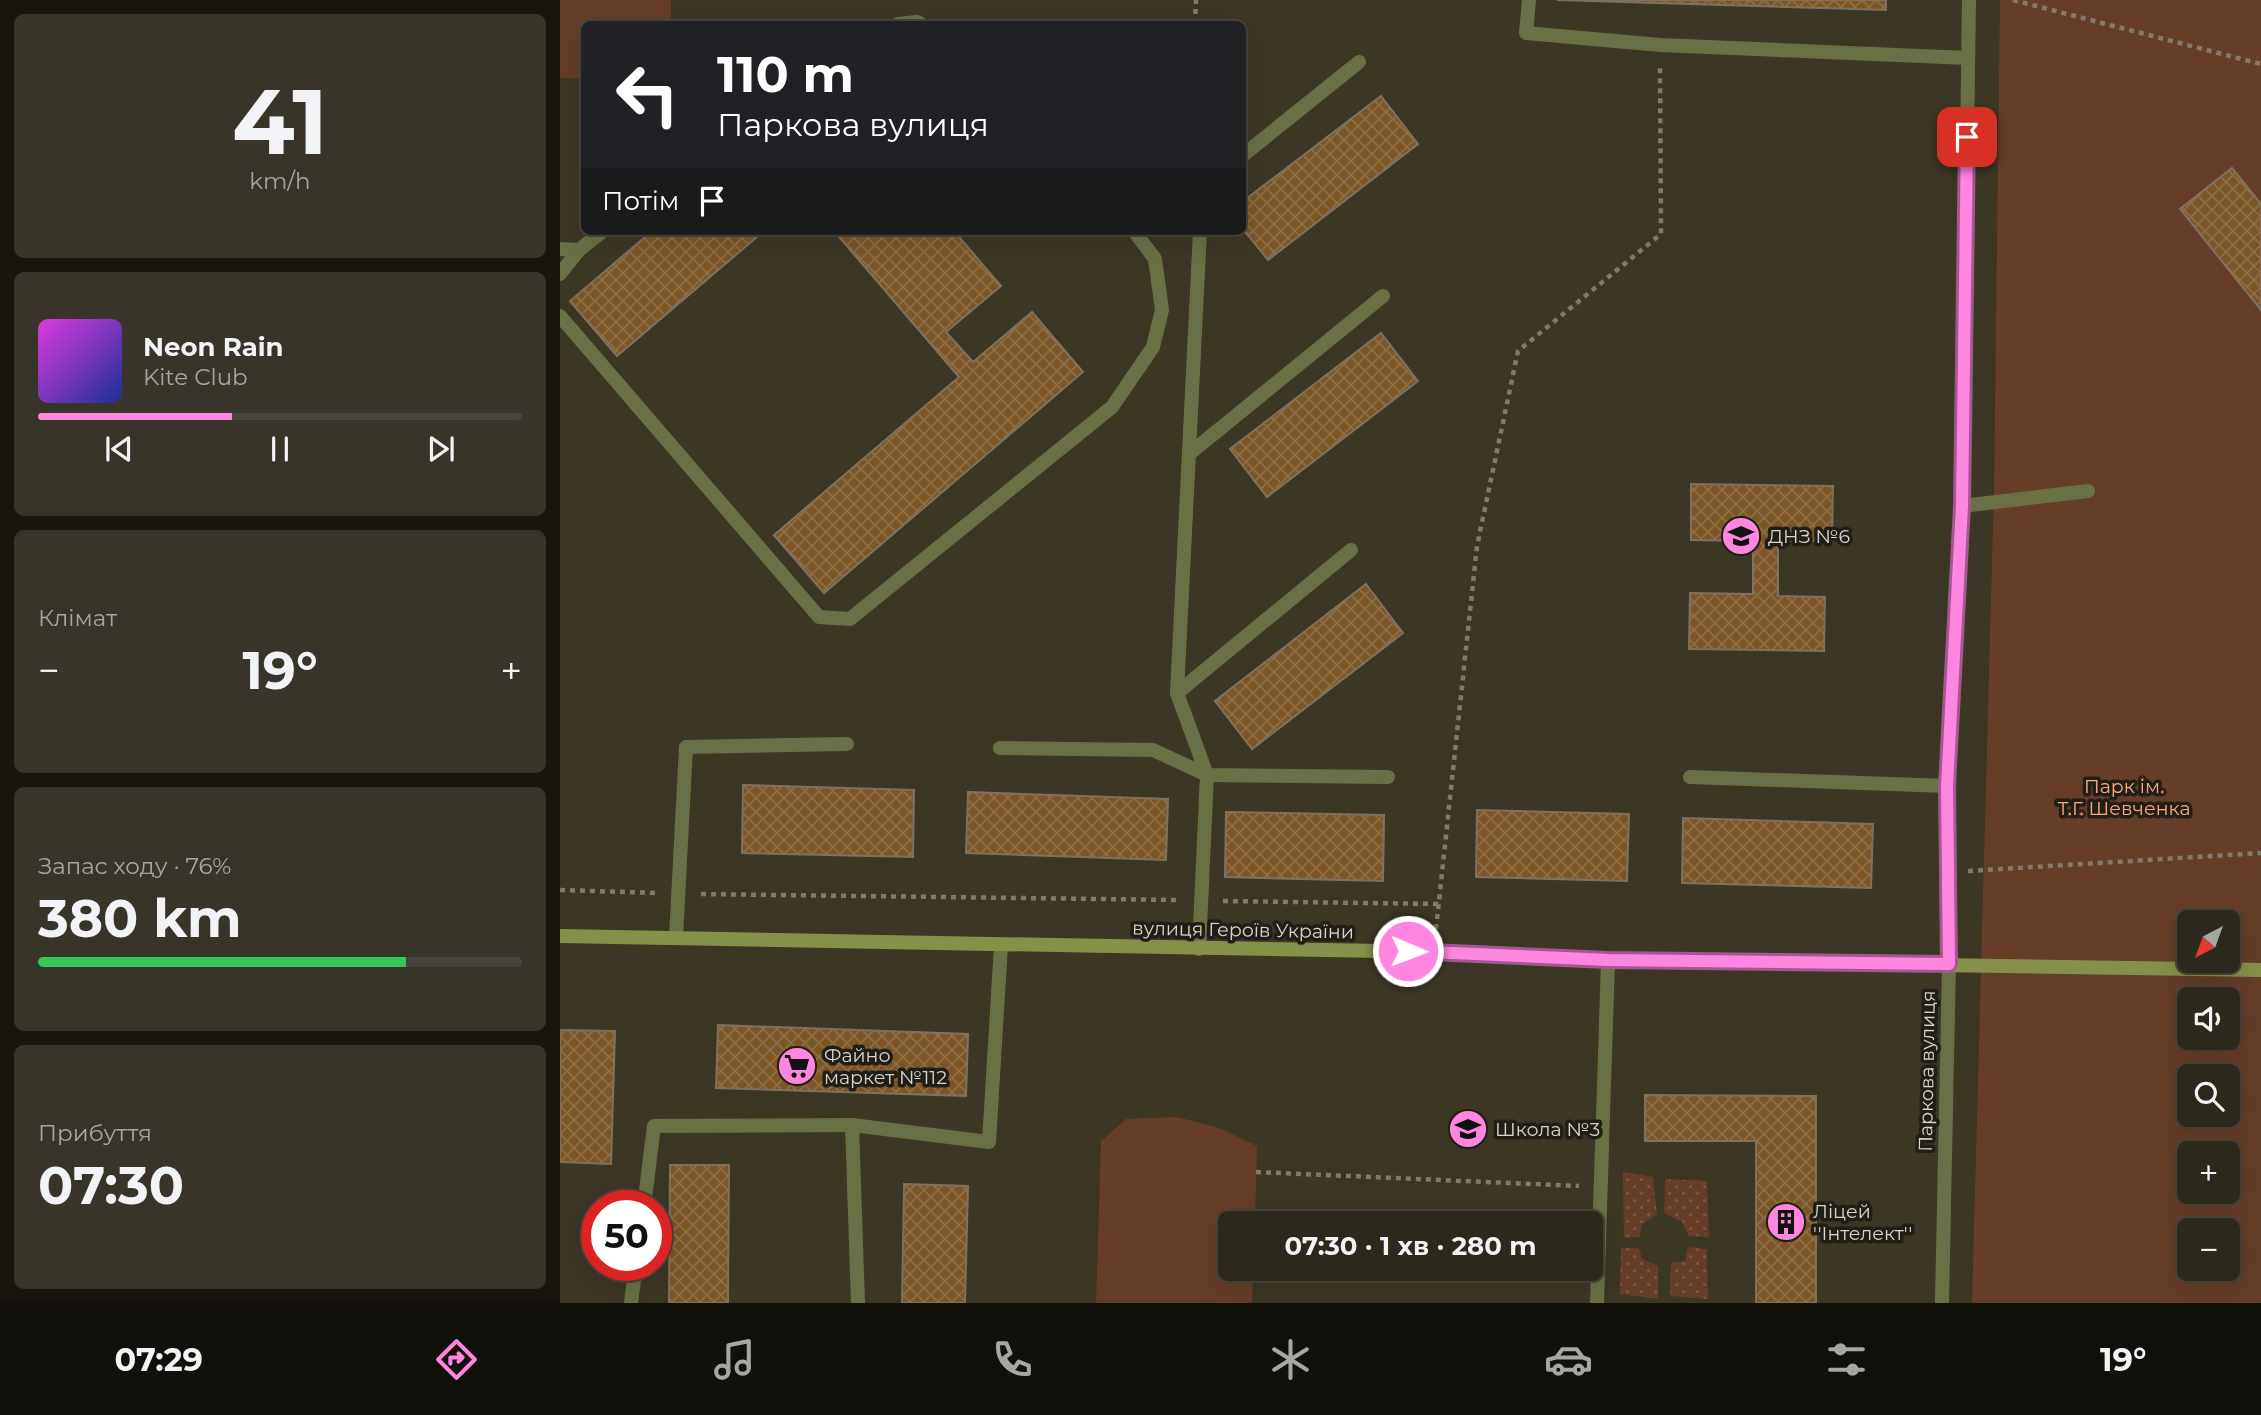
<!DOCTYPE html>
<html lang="uk">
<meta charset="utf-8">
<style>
body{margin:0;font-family:Montserrat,sans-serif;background:#393429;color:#f1f3f6;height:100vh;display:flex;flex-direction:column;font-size:26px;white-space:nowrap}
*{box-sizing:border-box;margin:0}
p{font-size:23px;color:#a7a6a3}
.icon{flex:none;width:38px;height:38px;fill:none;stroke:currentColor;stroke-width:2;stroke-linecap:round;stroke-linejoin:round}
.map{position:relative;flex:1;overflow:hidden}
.side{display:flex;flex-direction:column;gap:14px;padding:14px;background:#19160f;width:560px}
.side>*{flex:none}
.hud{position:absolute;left:21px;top:21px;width:665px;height:214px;border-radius:10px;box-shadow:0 7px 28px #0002,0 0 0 2px #48443b;background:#202124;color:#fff;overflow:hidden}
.needle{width:46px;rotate:221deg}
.buttons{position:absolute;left:1617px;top:910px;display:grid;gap:14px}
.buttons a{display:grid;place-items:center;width:63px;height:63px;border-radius:10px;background:#2d281c;box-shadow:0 7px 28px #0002,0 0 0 2px #48443b;font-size:35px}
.speed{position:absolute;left:21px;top:1190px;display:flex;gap:14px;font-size:35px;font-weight:700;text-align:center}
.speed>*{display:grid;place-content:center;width:91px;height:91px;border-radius:50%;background:#2d281c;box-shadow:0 7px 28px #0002,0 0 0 2px #48443b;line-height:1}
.speed .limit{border:10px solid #d22;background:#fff;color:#111}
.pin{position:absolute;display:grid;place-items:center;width:60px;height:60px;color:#fff;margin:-30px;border-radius:14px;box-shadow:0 4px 10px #0006}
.me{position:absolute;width:77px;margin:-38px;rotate:91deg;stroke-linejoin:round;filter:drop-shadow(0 0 5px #0008)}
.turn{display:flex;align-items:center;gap:24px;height:147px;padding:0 21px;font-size:32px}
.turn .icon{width:91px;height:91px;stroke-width:2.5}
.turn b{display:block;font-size:49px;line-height:60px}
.then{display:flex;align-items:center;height:66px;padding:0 21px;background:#0003;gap:14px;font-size:26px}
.big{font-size:52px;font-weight:700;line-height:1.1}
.side .tile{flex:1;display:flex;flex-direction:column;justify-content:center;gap:10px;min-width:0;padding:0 24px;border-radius:10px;background:#393429}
.side .dial{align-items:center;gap:0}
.dial b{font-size:91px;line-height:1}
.song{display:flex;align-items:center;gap:21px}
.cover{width:84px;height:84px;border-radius:10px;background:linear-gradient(135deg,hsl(300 70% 55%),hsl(230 70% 35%))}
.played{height:7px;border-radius:4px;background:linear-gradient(90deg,#fe86e1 40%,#48443b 40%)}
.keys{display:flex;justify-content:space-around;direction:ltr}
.heat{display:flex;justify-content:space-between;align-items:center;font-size:38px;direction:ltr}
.charge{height:10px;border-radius:5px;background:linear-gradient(90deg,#34c759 76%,#48443b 0)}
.trip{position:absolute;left:658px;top:1211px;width:385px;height:70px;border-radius:10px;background:#2d281c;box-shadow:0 7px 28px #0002,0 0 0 2px #48443b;font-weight:700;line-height:70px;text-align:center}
.dock{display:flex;height:112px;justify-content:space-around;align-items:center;background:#12100b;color:#a7a6a3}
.dock .icon{width:49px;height:49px}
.dock .current{color:#fe86e1}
.dock b{font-size:32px;color:#f1f3f6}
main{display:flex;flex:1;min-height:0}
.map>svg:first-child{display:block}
</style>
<main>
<section class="side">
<div class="tile dial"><b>41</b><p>km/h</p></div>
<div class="tile">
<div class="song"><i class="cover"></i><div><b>Neon Rain</b><p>Kite Club</p></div></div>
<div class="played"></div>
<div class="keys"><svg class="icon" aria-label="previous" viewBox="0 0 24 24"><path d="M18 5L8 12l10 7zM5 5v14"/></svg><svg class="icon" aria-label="pause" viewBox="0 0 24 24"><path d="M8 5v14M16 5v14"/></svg><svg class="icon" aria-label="next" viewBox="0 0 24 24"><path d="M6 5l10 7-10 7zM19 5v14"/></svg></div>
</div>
<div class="tile"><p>Клімат</p>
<div class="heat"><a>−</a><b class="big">19°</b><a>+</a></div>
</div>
<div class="tile"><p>Запас ходу · 76%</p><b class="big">380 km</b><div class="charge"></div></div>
<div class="tile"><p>Прибуття</p><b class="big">07:30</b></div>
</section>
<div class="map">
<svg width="1701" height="1303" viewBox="0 0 1701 1303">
<defs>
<pattern id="grass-dots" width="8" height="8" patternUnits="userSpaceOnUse" patternTransform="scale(1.75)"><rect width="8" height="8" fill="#653d29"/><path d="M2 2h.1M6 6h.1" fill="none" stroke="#7a5847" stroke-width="1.8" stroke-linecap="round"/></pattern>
<pattern id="building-cross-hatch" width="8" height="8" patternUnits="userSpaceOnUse" patternTransform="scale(1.75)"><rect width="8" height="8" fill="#7b5525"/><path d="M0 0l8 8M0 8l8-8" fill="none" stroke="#8d6d43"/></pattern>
</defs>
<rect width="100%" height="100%" fill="#3c3625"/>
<g fill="url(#grass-dots)">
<polygon points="1063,1172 1093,1177 1097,1214 1081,1225 1080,1237 1064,1238"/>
<polygon points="1105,1179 1147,1181 1149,1237 1129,1236 1122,1222 1104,1213"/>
<polygon points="1128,1247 1147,1249 1148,1299 1110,1296 1111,1263 1125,1261"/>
<polygon points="1061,1248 1079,1248 1082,1259 1098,1266 1098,1299 1060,1294"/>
</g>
<g fill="#653d29" fill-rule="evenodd">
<polygon points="0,0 111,0 111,24 24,24 24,79 0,78"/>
<path d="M 1440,0 L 1701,0 L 1701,1303 L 1412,1303 L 1434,488 ZM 1629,922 L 1668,922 L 1668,961 L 1629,961 ZM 1629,999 L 1668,999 L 1668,1038 L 1629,1038 ZM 1629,1076 L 1668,1076 L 1668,1115 L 1629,1115 ZM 1629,1153 L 1668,1153 L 1668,1192 L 1629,1192 ZM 1629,1230 L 1668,1230 L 1668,1269 L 1629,1269 Z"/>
<polygon points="617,1117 659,1128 697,1146 695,1223 670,1223 670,1269 693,1269 692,1303 536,1303 541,1141 566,1119"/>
</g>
<g fill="url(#building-cross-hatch)" stroke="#7f7161" stroke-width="2">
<polygon points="997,0 1326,0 1326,10"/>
<polygon points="821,96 858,144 708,260 682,228 682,202"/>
<polygon points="1672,168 1701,204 1701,310 1620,209"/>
<polygon points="92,231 204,231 57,356 10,301"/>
<polygon points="274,231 394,231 441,286 386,332 413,362 472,312 523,372 264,593 214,535 399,377"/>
<polygon points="821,333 858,381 707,497 670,449"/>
<polygon points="1131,484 1273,486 1272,541 1218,541 1218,596 1265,597 1264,651 1129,649 1130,593 1193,594 1193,541 1131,540"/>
<polygon points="806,584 843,633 692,749 655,701"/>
<polygon points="183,785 354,790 353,857 182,853"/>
<polygon points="408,792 608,799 606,860 406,853"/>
<polygon points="917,810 1069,814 1067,881 916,877"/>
<polygon points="666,812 824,815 823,881 665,877"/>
<polygon points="1123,818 1313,824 1311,888 1122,883"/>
<polygon points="158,1025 408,1034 406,1096 156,1088"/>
<polygon points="0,1030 55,1031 51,1164 0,1162"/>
<polygon points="1085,1095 1256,1096 1256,1303 1196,1303 1196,1141 1085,1141"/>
<polygon points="110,1165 169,1165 168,1303 109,1303"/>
<polygon points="344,1184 408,1186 405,1303 342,1303"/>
</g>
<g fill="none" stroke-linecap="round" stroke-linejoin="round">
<g stroke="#807b6d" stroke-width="4.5" stroke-dasharray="5 5" stroke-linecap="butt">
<polyline points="1453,0 1701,64"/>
<polyline points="635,24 636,0"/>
<polyline points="1408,871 1701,853"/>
<polyline points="0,890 98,893"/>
<polyline points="141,894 619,900"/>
<polyline points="663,901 879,904"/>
<polyline points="876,929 917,546 958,351 1101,234 1100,67"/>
<polyline points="696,1172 1019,1186"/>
</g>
<g stroke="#697045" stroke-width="14">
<polyline points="969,0 966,33 1100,45 1408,58"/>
<polyline points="338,24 357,22 361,24"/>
<polyline points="682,156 799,62"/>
<polyline points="0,249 19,250"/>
<polyline points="0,274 19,250 43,231"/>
<polyline points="0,316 259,617 290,619 552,407 593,347 602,310 595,259 574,231"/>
<polyline points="629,454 823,296"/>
<polyline points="1402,506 1528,491"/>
<polyline points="617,693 791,550"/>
<polyline points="440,748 593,750 647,775 828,777"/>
<polyline points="1130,777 1387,786"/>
<polyline points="116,937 126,747 287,744"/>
<polyline points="639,949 647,775 617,693 640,231"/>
<polyline points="84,1206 94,1126 292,1125"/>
<polyline points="71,1303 76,1265"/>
<polyline points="298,1303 292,1125 429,1142 441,945"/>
<polyline points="1037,1303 1048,960"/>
</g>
<polyline stroke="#697045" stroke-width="14" points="1382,1303 1389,964 1387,786 1402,506 1409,0"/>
<polyline stroke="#859049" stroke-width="14" points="0,936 874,952 1048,960 1701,970"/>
</g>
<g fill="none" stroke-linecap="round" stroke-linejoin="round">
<g stroke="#a55792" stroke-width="18">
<polyline id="route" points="848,951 1048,960 1389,964 1387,786 1402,506 1407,137"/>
</g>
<use href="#route" stroke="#fe86e1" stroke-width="12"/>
</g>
<defs>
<g id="school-disc" transform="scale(2.0125)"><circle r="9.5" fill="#fe86e1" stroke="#201e16"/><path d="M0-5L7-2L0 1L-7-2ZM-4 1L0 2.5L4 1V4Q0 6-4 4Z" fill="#111"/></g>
<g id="supermarket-disc" transform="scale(2.0125)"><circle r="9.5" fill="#fe86e1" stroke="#201e16"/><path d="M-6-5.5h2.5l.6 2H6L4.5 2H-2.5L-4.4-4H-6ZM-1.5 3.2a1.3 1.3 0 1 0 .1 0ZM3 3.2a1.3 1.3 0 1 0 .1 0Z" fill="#111"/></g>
<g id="building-disc" transform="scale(2.0125)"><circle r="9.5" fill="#fe86e1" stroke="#201e16"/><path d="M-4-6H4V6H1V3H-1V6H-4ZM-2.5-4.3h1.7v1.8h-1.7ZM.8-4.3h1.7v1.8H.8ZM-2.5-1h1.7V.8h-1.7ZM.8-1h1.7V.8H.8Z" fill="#111"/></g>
</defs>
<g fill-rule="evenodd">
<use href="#school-disc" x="1181" y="536"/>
<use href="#supermarket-disc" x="237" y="1066"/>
<use href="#school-disc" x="908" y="1129"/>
<use href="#building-disc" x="1226" y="1222"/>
</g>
<g text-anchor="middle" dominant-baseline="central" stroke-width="7" stroke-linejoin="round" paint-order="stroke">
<g font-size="19" fill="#d8d4ca" stroke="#201e16" text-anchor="start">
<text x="1208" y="536">ДНЗ №6</text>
<text x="264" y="1055">Файно<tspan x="264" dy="22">маркет №112</tspan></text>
<text x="935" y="1129">Школа №3</text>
<text x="1253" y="1211">Ліцей<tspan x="1253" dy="22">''Інтелект''</tspan></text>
</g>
<g font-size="19" fill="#fba880" stroke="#201e16">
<text x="1564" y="786">Парк ім.<tspan x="1564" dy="22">Т.Г. Шевченка</tspan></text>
</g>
<g font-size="19" fill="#d8d4ca" stroke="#201e16">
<text transform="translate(683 930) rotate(1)">вулиця Героїв України</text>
<text transform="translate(1367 1071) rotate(-89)">Паркова вулиця</text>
</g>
</g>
</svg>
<div class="buttons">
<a><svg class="needle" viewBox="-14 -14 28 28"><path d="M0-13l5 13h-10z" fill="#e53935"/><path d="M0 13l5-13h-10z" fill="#a7a6a3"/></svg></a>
<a><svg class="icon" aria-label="sound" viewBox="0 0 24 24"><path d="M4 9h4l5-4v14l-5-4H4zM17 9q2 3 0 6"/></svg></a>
<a><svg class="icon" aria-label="search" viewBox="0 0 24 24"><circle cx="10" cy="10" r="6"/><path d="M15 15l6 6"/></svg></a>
<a>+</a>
<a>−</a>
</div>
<div class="speed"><div class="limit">50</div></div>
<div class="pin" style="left:1407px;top:137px;background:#d93025"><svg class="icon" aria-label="arrive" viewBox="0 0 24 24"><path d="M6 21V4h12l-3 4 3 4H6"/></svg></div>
<svg class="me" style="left:848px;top:951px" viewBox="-20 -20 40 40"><circle r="17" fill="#fe86e1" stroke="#fff" stroke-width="3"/><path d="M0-11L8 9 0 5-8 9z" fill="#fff"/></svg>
<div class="trip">07:30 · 1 хв · 280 m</div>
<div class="hud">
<div class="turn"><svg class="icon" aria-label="left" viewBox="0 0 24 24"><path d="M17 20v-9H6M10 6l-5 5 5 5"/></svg><div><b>110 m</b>Паркова вулиця</div></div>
<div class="then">Потім<svg class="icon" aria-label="arrive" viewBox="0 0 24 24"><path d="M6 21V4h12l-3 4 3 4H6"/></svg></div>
</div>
</div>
</main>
<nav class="dock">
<b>07:29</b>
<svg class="icon current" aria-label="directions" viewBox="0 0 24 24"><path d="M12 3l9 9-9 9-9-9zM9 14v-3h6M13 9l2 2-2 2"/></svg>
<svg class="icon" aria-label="music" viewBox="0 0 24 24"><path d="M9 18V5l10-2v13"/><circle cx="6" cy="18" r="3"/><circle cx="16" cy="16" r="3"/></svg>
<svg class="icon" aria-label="phone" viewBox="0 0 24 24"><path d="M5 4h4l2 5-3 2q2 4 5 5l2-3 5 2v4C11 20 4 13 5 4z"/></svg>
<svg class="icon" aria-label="climate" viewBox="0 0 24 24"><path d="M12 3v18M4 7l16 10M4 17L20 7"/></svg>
<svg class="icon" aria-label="car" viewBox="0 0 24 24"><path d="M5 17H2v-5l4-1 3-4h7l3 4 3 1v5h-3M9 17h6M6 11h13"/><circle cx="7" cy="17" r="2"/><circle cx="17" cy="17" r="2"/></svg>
<svg class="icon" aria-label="filters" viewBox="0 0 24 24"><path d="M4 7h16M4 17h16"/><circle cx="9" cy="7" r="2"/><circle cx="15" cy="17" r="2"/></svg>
<b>19°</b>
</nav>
